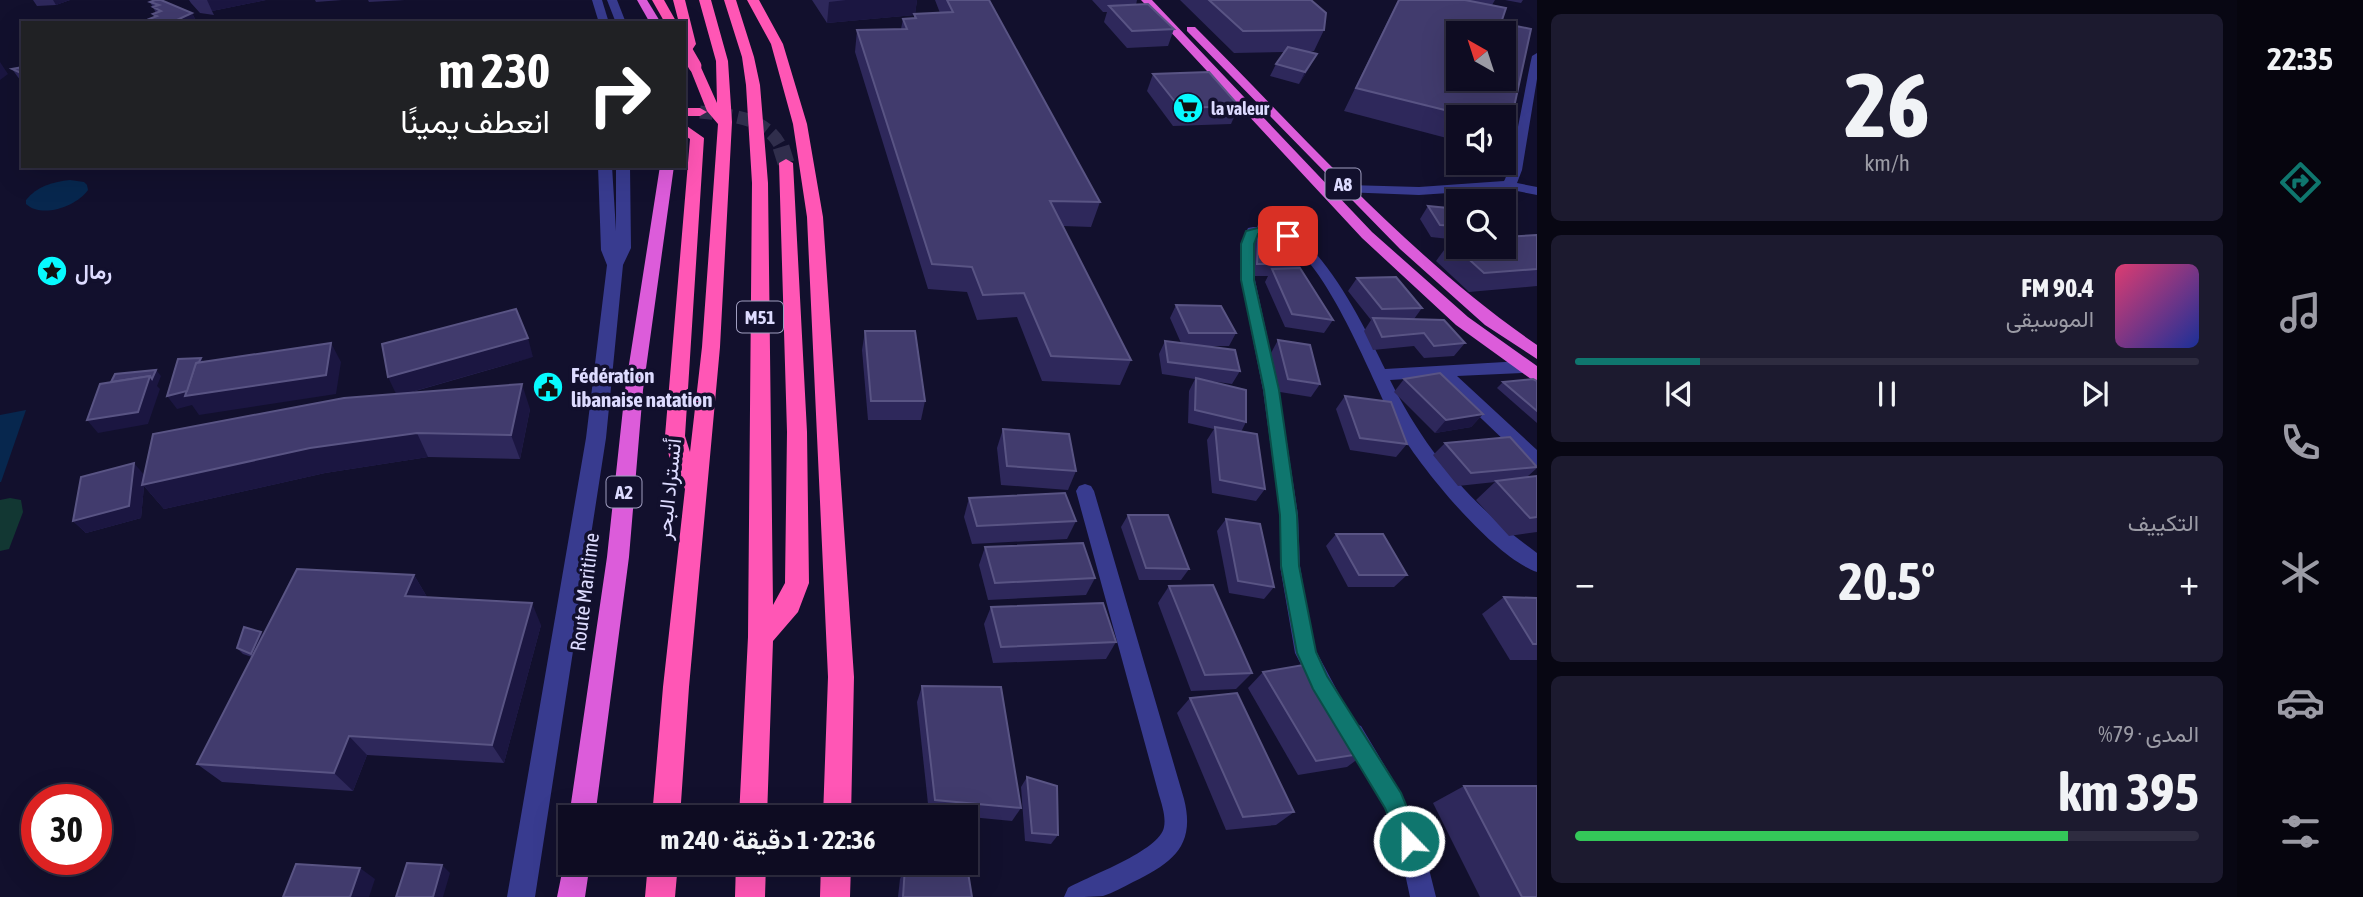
<!DOCTYPE html>
<html lang="ar">
<meta charset="utf-8">
<style>
body{margin:0;font-family:"Asap Condensed",Vazirmatn,sans-serif;background:#1c1a2f;color:#f1f3f6;direction:rtl;height:100vh;display:flex;flex-direction:column;font-size:26px;white-space:nowrap}
*{box-sizing:border-box;margin:0}
p{font-size:23px;color:#9b9ba5}
.icon{flex:none;width:38px;height:38px;fill:none;stroke:currentColor;stroke-width:2;stroke-linecap:round;stroke-linejoin:round}
.map{position:relative;flex:1;overflow:hidden;direction:ltr}
.details{display:flex;flex-direction:column;gap:14px;padding:14px;background:#080713;width:700px}
.details>*{flex:none}
.top-card{position:absolute;left:21px;top:21px;width:665px;height:147px;border-radius:0px;box-shadow:0 7px 28px #0002,0 0 0 2px #2e2c40;direction:rtl;background:#202124;color:#fff;overflow:hidden}
.needle{width:46px;rotate:321deg}
.controls{position:absolute;left:1446px;top:21px;display:grid;gap:14px}
.controls a{display:grid;place-items:center;width:70px;height:70px;border-radius:0px;background:#0e0c22;box-shadow:0 7px 28px #0002,0 0 0 2px #2e2c40;font-size:35px}
.speed{position:absolute;left:21px;top:784px;display:flex;gap:14px;font-size:35px;font-weight:700;text-align:center}
.speed>*{display:grid;place-content:center;width:91px;height:91px;border-radius:50%;background:#0e0c22;box-shadow:0 7px 28px #0002,0 0 0 2px #2e2c40;line-height:1}
.speed .limit{border:10px solid #d22;background:#fff;color:#111}
.pin{position:absolute;display:grid;place-items:center;width:60px;height:60px;color:#fff;margin:-30px;border-radius:14px;box-shadow:0 4px 10px #0006}
.me{position:absolute;width:77px;margin:-38px;rotate:338deg;stroke-linejoin:round;filter:drop-shadow(0 0 5px #0008)}
.turn{display:flex;align-items:center;gap:24px;height:147px;padding:0 21px;font-size:32px}
.turn .icon{width:91px;height:91px;stroke-width:2.5}
.turn b{display:block;font-size:49px;line-height:60px}
.big{font-size:52px;font-weight:700;line-height:1.1}
.details .widget{flex:1;display:flex;flex-direction:column;justify-content:center;gap:10px;min-width:0;padding:0 24px;border-radius:10px;background:#1c1a2f}
.details .dial{align-items:center;gap:0}
.dial b{font-size:91px;line-height:1}
.song{display:flex;align-items:center;gap:21px}
.cover{width:84px;height:84px;border-radius:10px;background:linear-gradient(135deg,hsl(340 70% 55%),hsl(230 70% 35%))}
.played{height:7px;border-radius:4px;background:linear-gradient(90deg,#0f766e 20%,#2e2c40 20%)}
.keys{display:flex;justify-content:space-around;direction:ltr}
.heat{display:flex;justify-content:space-between;align-items:center;font-size:38px;direction:ltr}
.charge{height:10px;border-radius:5px;background:linear-gradient(90deg,#34c759 79%,#2e2c40 0)}
.trip{position:absolute;left:558px;top:805px;width:420px;height:70px;border-radius:0px;background:#0e0c22;box-shadow:0 7px 28px #0002,0 0 0 2px #2e2c40;font-weight:700;line-height:70px;text-align:center;direction:rtl}
main{display:flex;flex:1;min-height:0}
.tab-bar{display:flex;flex-direction:column;width:126px;justify-content:space-around;align-items:center;background:#06050e;color:#9b9ba5}
.tab-bar .icon{width:49px;height:49px}
.tab-bar .active{color:#0f766e}
.tab-bar b{font-size:32px;color:#f1f3f6}
.map>svg:first-child{display:block}
</style>
<main>
<nav class="tab-bar">
<b>22:35</b>
<svg class="icon active" aria-label="directions" viewBox="0 0 24 24"><path d="M12 3l9 9-9 9-9-9zM9 14v-3h6M13 9l2 2-2 2"/></svg>
<svg class="icon" aria-label="music" viewBox="0 0 24 24"><path d="M9 18V5l10-2v13"/><circle cx="6" cy="18" r="3"/><circle cx="16" cy="16" r="3"/></svg>
<svg class="icon" aria-label="phone" viewBox="0 0 24 24"><path d="M5 4h4l2 5-3 2q2 4 5 5l2-3 5 2v4C11 20 4 13 5 4z"/></svg>
<svg class="icon" aria-label="climate" viewBox="0 0 24 24"><path d="M12 3v18M4 7l16 10M4 17L20 7"/></svg>
<svg class="icon" aria-label="car" viewBox="0 0 24 24"><path d="M5 17H2v-5l4-1 3-4h7l3 4 3 1v5h-3M9 17h6M6 11h13"/><circle cx="7" cy="17" r="2"/><circle cx="17" cy="17" r="2"/></svg>
<svg class="icon" aria-label="filters" viewBox="0 0 24 24"><path d="M4 7h16M4 17h16"/><circle cx="9" cy="7" r="2"/><circle cx="15" cy="17" r="2"/></svg>
</nav>
<section class="details">
<div class="widget dial"><b>26</b><p>km/h</p></div>
<div class="widget">
<div class="song"><i class="cover"></i><div><b>90.4 FM</b><p>الموسيقى</p></div></div>
<div class="played"></div>
<div class="keys"><svg class="icon" aria-label="previous" viewBox="0 0 24 24"><path d="M18 5L8 12l10 7zM5 5v14"/></svg><svg class="icon" aria-label="pause" viewBox="0 0 24 24"><path d="M8 5v14M16 5v14"/></svg><svg class="icon" aria-label="next" viewBox="0 0 24 24"><path d="M6 5l10 7-10 7zM19 5v14"/></svg></div>
</div>
<div class="widget"><p>التكييف</p>
<div class="heat"><a>−</a><b class="big">20.5°</b><a>+</a></div>
</div>
<div class="widget"><p>المدى · 79%</p><b class="big">395 km</b><div class="charge"></div></div>
</section>
<div class="map">
<svg width="1537" height="897" viewBox="0 0 1537 897">
<rect width="100%" height="100%" fill="#12102d"/>
<polygon fill="#123733" points="10,498 21,500 23,512 9,549 0,551 0,500"/>
<g fill="#07274e">
<path d="M 70,180 L 84,182 L 87,185 L 88,190 C 77,206 42,219 26,204 L 26,200 C 37,186 53,182 70,180 Z"/>
<polygon points="26,410 1,482 0,482 0,415"/>
</g>
<g fill="none" stroke-linecap="round" stroke-linejoin="round">
<path stroke="#302e4c" stroke-width="13" stroke-dasharray="13 6" stroke-linecap="butt" d="M 700,112 C 730,115 768,117 782,149"/>
<polyline stroke="#302e4c" stroke-width="17" stroke-dasharray="17 8" stroke-linecap="butt" points="781,147 786,163"/>
<g fill="#383b8f" fill-rule="evenodd">
<path d="M 1537,53 L 1537,79 L 1522,170 L 1517,183 L 1537,187 L 1537,195 L 1507,189 L 1419,195 L 1343,192 L 1343,186 L 1348,185 L 1419,187 L 1504,181 C 1511,174 1527,76 1532,56 Z"/>
<path d="M 1253,227 C 1262,227 1272,226 1280,228 C 1322,238 1367,332 1385,369 L 1522,361 L 1530,367 L 1522,373 L 1457,376 L 1537,450 L 1537,468 L 1531,466 L 1438,377 L 1390,380 C 1426,452 1472,506 1537,553 L 1537,572 C 1493,557 1418,465 1395,424 C 1372,382 1323,247 1274,236 C 1269,235 1263,235 1258,235 L 1255,244 L 1255,280 L 1279,390 L 1298,515 L 1300,566 L 1306,602 L 1316,651 L 1340,696 L 1337,703 L 1329,706 L 1321,703 L 1295,653 L 1280,566 L 1280,515 L 1263,390 L 1241,280 L 1241,244 L 1248,228 Z"/>
<path d="M 1085,484 L 1091,486 L 1094,491 L 1184,799 C 1196,846 1172,863 1133,882 C 1123,887 1113,893 1103,896 C 1092,897 1076,897 1064,897 L 1068,888 C 1088,876 1160,851 1164,827 C 1166,817 1162,805 1159,795 L 1076,491 L 1079,486 Z"/>
<polygon points="1353,723 1361,726 1401,793 1422,841 1436,897 1410,897 1398,841 1385,809 1342,734 1345,726"/>
</g>
<g fill="#383b8f" fill-rule="evenodd">
<polygon points="592,0 602,0 609,23 599,23"/>
<polygon points="607,0 617,0 626,23 616,23"/>
<polygon points="598,166 612,166 616,231 616,166 630,166 631,248 623,265 606,438 535,897 507,897 586,438 607,265 601,250"/>
</g>
<g fill="#dc5cda" fill-rule="evenodd">
<polygon points="637,0 647,0 661,23 650,23"/>
<polygon points="1141,0 1152,0 1372,232 1468,317 1537,366 1537,381 1531,379 1456,325 1362,238"/>
<path d="M 1187,27 L 1195,27 C 1304,136 1409,257 1537,345 L 1537,359 L 1485,325 L 1400,249 L 1187,31 Z"/>
<polygon points="660,166 674,166 643,390 629,557 595,817 570,817 570,821 569,817 607,557 625,390"/>
<polygon points="570,852 570,863 590,863 585,897 557,897 566,853"/>
</g>
<g fill="#ff56b5" fill-rule="evenodd">
<polygon points="652,0 664,0 677,23 665,23"/>
<polygon points="673,0 685,0 696,44 688,56 684,57 684,23 679,23"/>
<polygon points="699,0 711,0 728,61 732,122 720,347 689,687 680,817 652,817 663,687 685,489 669,456 665,436 690,139 684,135 684,124 704,138 685,436 690,452 702,347 718,124 707,111 689,66 695,62 699,63 717,103 716,61"/>
<polygon points="724,0 736,0 754,57 760,85 768,183 773,605 785,583 787,432 779,163 786,159 793,163 807,432 809,583 798,612 773,641 767,817 739,817 748,637 752,183 746,85 742,57"/>
<polygon points="747,0 759,0 783,44 807,124 823,217 854,677 851,817 823,817 828,677 807,217 793,124 771,44"/>
<polygon points="684,108 700,108 707,112 700,116 684,116"/>
<polygon points="648,863 678,863 675,897 645,897"/>
<polygon points="736,863 766,863 765,897 735,897"/>
<polygon points="821,863 851,863 850,897 820,897"/>
</g>
<polyline stroke="#ff56b5" stroke-width="13" points="684,47 695,66"/>
</g>
<g fill="#2e285b">
<polygon points="33,0 70,0 56,5 37,6"/>
<polygon points="189,0 266,0 212,11 214,15 200,13 191,3"/>
<polygon points="315,0 342,0 316,2"/>
<polygon points="368,0 405,0 369,2"/>
<polygon points="812,0 917,0 915,14 940,13 935,0 989,0 1100,202 1091,227 1063,226 1131,360 1120,385 1042,381 1017,317 977,320 967,292 928,289 855,52 857,30 901,29 903,19 914,19 914,15 827,23"/>
<polygon points="1092,0 1137,0 1136,5 1174,29 1168,46 1127,48 1104,22 1107,12 1103,12"/>
<polygon points="1180,0 1311,0 1324,30 1314,51 1308,52 1311,65 1299,84 1270,76 1276,64 1284,52 1234,53"/>
<polygon points="1398,0 1495,0 1492,5 1501,23 1511,121 1503,132 1503,117 1458,117 1458,141 1344,111"/>
<polygon points="1505,0 1523,0 1521,3"/>
<polygon points="150,2 192,13 197,23 151,23 149,19 154,17 153,14 156,13"/>
<polygon points="23,67 23,84 12,69"/>
<polygon points="1153,74 1239,106 1231,124 1173,126 1147,91"/>
<polygon points="1428,206 1458,209 1458,240 1431,237 1420,219"/>
<polygon points="1259,223 1302,264 1299,268 1333,320 1324,333 1285,327 1265,282 1268,276 1250,276 1252,236"/>
<polygon points="1537,235 1537,286 1469,292 1436,261 1450,242"/>
<polygon points="1357,278 1422,308 1414,319 1465,343 1454,356 1424,358 1414,346 1373,350 1364,331 1371,320 1348,291"/>
<polygon points="1176,305 1236,333 1229,346 1206,346 1240,371 1232,384 1203,380 1246,422 1241,432 1265,489 1256,501 1212,493 1207,440 1214,429 1188,423 1189,391 1195,379 1162,374 1159,354 1165,341 1181,343 1170,318"/>
<polygon points="865,331 925,401 921,420 868,420 862,350"/>
<polygon points="1278,340 1320,384 1311,397 1280,392 1271,353"/>
<polygon points="533,357 405,394 530,409 520,459 428,457 325,473 164,509 144,486 141,518 86,533 73,521 145,475 397,394"/>
<polygon points="1404,379 1483,414 1471,427 1435,433 1394,392"/>
<polygon points="1537,381 1537,423 1497,388 1503,382"/>
<polygon points="1345,396 1407,444 1396,457 1350,450 1336,409"/>
<polygon points="1003,429 1076,471 1068,490 1001,485 997,448"/>
<polygon points="1445,443 1537,466 1537,468 1527,477 1537,476 1537,532 1509,536 1476,500 1495,482 1458,486 1433,455"/>
<polygon points="969,498 1076,521 1067,539 972,544 964,517"/>
<polygon points="1128,515 1189,569 1181,580 1139,580 1121,527"/>
<polygon points="1226,519 1274,587 1264,599 1229,593 1217,531"/>
<polygon points="1336,534 1407,575 1394,587 1348,587 1326,546"/>
<polygon points="985,547 1095,578 1086,595 988,600 979,565"/>
<polygon points="414,575 427,597 541,625 504,763 367,755 353,791 222,782 197,764 252,657 243,654 237,648 263,634"/>
<polygon points="1169,586 1252,673 1236,689 1191,691 1158,603"/>
<polygon points="1504,597 1537,598 1537,660 1510,660 1482,614"/>
<polygon points="991,607 1116,642 1106,659 993,663 984,624"/>
<polygon points="1263,672 1366,753 1347,767 1298,775 1248,688"/>
<polygon points="922,686 1021,808 1012,821 929,813 917,702"/>
<polygon points="1190,698 1294,812 1276,825 1226,830 1177,713"/>
<polygon points="1027,777 1058,835 1051,844 1025,841 1021,787"/>
<polygon points="1464,786 1537,897 1480,897 1433,803"/>
<polygon points="905,867 972,897 898,897 900,879"/>
</g>
<g fill="#1b1641">
<polygon points="53,0 70,0 56,5"/>
<polygon points="207,0 266,0 212,11"/>
<polygon points="846,0 917,0 915,15 827,23 829,2"/>
<polygon points="192,13 197,23 181,23 179,19"/>
<polygon points="1317,54 1311,65 1299,84 1305,72"/>
<polygon points="0,62 8,74 0,80"/>
<polygon points="528,338 533,357 397,396 388,377"/>
<polygon points="331,343 341,362 336,394 199,415 192,405 177,409 167,396 201,358 210,370"/>
<polygon points="156,370 161,376 157,386 160,389 148,424 98,433 87,420 150,376"/>
<polygon points="522,384 530,409 520,459 511,435"/>
<polygon points="1483,414 1471,427 1435,433 1446,420"/>
<polygon points="417,433 428,457 325,473 164,509 144,486 141,518 86,533 73,521 134,463 145,476 310,448"/>
<polygon points="414,575 427,597 405,596"/>
<polygon points="532,603 541,625 504,763 492,745"/>
<polygon points="261,632 267,638 257,659 251,654"/>
<polygon points="349,736 367,755 353,791 334,773"/>
<polygon points="442,865 450,873 443,897 433,897"/>
<polygon points="360,868 375,879 369,897 350,897"/>
</g>
<g fill="#413b6d" stroke="#595484" stroke-width="2" fill-rule="evenodd">
<polygon points="155,0 161,0 192,13 179,19 188,23 154,23 149,19 157,16 153,14 161,11 153,7 159,5 150,2"/>
<polygon points="947,0 989,0 1100,202 1050,201 1131,360 1051,356 1024,293 983,295 972,267 932,264 857,30 907,29 903,19 916,18 914,14 953,12"/>
<polygon points="1209,0 1311,0 1326,13 1324,30 1243,31"/>
<path d="M 1399,0 L 1465,0 L 1506,8 L 1501,23 L 1531,29 L 1511,121 L 1503,119 L 1503,117 L 1496,117 L 1481,114 L 1480,117 L 1473,117 L 1356,88 ZM 1458,33 L 1503,33 L 1503,79 L 1458,79 Z"/>
<polygon points="1148,4 1174,29 1132,31 1109,6"/>
<polygon points="1288,47 1317,54 1305,72 1276,64"/>
<polygon points="23,67 23,74 12,69"/>
<polygon points="1209,72 1239,106 1180,108 1153,74"/>
<polygon points="1428,206 1458,209 1458,226 1440,225"/>
<polygon points="1259,223 1302,264 1257,264"/>
<polygon points="1537,235 1537,269 1484,273 1450,242 1458,241 1458,247 1503,247 1503,237"/>
<polygon points="1300,268 1333,320 1292,314 1272,269"/>
<polygon points="1396,277 1422,308 1382,309 1357,278"/>
<polygon points="1176,305 1221,306 1236,333 1189,333"/>
<polygon points="516,309 528,338 388,377 382,344"/>
<polygon points="1373,318 1444,320 1465,343 1434,346 1424,333 1382,337"/>
<polygon points="865,331 915,331 925,401 871,401"/>
<polygon points="1278,340 1310,345 1320,384 1288,379"/>
<polygon points="1165,341 1235,350 1240,371 1168,362"/>
<polygon points="331,343 326,375 185,396 196,363"/>
<polygon points="201,358 199,362 196,363 187,391 167,396 178,359"/>
<polygon points="156,370 152,379 150,376 111,382 115,374"/>
<polygon points="1440,373 1483,414 1446,420 1404,379"/>
<polygon points="150,376 138,412 87,420 100,384"/>
<polygon points="1196,378 1246,390 1246,422 1195,410"/>
<polygon points="1533,379 1537,381 1537,411 1503,382"/>
<polygon points="522,384 511,435 417,433 310,448 142,485 153,434 344,398"/>
<polygon points="1345,396 1391,402 1407,444 1360,438"/>
<polygon points="1215,427 1257,434 1265,489 1220,480"/>
<polygon points="1003,429 1069,434 1076,471 1007,466"/>
<polygon points="1510,437 1537,467 1471,473 1445,443"/>
<polygon points="134,463 129,506 73,521 81,477"/>
<polygon points="1537,476 1537,517 1530,518 1496,481"/>
<polygon points="1065,493 1076,521 977,526 969,498"/>
<polygon points="1128,515 1168,515 1189,569 1146,568"/>
<polygon points="1226,519 1260,524 1274,587 1238,581"/>
<polygon points="1336,534 1383,534 1407,575 1359,575"/>
<polygon points="1083,543 1095,578 995,583 985,547"/>
<polygon points="297,569 414,575 405,596 532,603 492,745 349,736 334,773 197,764"/>
<polygon points="1213,585 1252,673 1205,675 1169,586"/>
<polygon points="1504,597 1537,598 1537,644 1533,644"/>
<polygon points="1103,603 1116,642 1001,647 991,607"/>
<polygon points="244,627 261,632 251,654 237,648"/>
<polygon points="1309,664 1366,753 1316,761 1263,672"/>
<polygon points="922,686 1001,687 1021,808 935,800"/>
<polygon points="1237,693 1294,812 1243,817 1190,698"/>
<polygon points="1027,777 1057,786 1058,835 1032,833"/>
<polygon points="1464,786 1537,786 1537,897 1522,897"/>
<polygon points="966,860 972,897 903,897 905,867 912,863 966,863"/>
<polygon points="407,863 442,865 433,897 396,897"/>
<polygon points="296,864 360,868 350,897 283,897"/>
</g>
<polygon fill="#0f766e" stroke="#0a4d48" stroke-width="2" points="1269,225 1294,236 1288,239 1268,233 1258,234 1254,244 1254,280 1279,390 1297,515 1299,566 1316,652 1327,676 1401,793 1421,841 1417,849 1409,852 1402,849 1385,808 1313,689 1297,653 1281,566 1280,515 1264,390 1241,280 1241,244 1246,231"/>
<defs>
<g id="supermarket-disc" transform="scale(1.575)"><circle r="9.5" fill="#07faff" stroke="#12102d"/><path d="M-6-5.5h2.5l.6 2H6L4.5 2H-2.5L-4.4-4H-6ZM-1.5 3.2a1.3 1.3 0 1 0 .1 0ZM3 3.2a1.3 1.3 0 1 0 .1 0Z" fill="#111"/></g>
<g id="sight-disc" transform="scale(1.575)"><circle r="9.5" fill="#07faff" stroke="#12102d"/><path d="M0-6L1.8-2.2L6-1.7L2.9 1.2L3.7 5.4L0 3.3L-3.7 5.4L-2.9 1.2L-6-1.7L-1.8-2.2Z" fill="#111"/></g>
<g id="civic-disc" transform="scale(1.575)"><circle r="9.5" fill="#07faff" stroke="#12102d"/><path d="M-.6-6.5H3V-4.5H.6V-3L4-1V1h2V6H-6V1h2V-1L-.6-3ZM-1.2 2.5V6h2.4V2.5Z" fill="#111"/></g>
</defs>
<g fill-rule="evenodd">
<use href="#supermarket-disc" x="1188" y="108"/>
<use href="#sight-disc" x="52" y="271"/>
<use href="#civic-disc" x="548" y="387"/>
</g>
<g text-anchor="middle" dominant-baseline="central" stroke-width="7" stroke-linejoin="round" paint-order="stroke">
<g font-size="18" font-weight="bold" fill="#dddbff" stroke="#12102d" text-anchor="start">
<text x="1211" y="108">la valeur</text>
</g>
<g fill="#12102d" stroke="#a09ec0" stroke-width="2">
<rect x="1325.5" y="168.5" width="35" height="31" rx="5"/>
<rect x="737" y="301.5" width="46" height="31" rx="5"/>
<rect x="606.5" y="476.5" width="35" height="31" rx="5"/>
</g>
<g font-size="19" font-weight="bold" fill="#dddbff">
<text x="1343" y="184">A8</text>
<text x="760" y="317">M51</text>
<text x="624" y="492">A2</text>
</g>
<g font-size="21" font-weight="bold" fill="#dddbff" stroke="#12102d" text-anchor="start">
<text x="75" y="271">رمال</text>
<text x="571" y="375">Fédération<tspan x="571" dy="24">libanaise natation</tspan></text>
</g>
<g font-size="21" fill="#dddbff" stroke="#12102d">
<text transform="translate(668 489) rotate(-84)">أتستراد البحر</text>
<text transform="translate(584 592) rotate(-83)">Route Maritime</text>
</g>
</g>
</svg>
<div class="controls">
<a><svg class="needle" viewBox="-14 -14 28 28"><path d="M0-13l5 13h-10z" fill="#e53935"/><path d="M0 13l5-13h-10z" fill="#9b9ba5"/></svg></a>
<a><svg class="icon" aria-label="sound" viewBox="0 0 24 24"><path d="M4 9h4l5-4v14l-5-4H4zM17 9q2 3 0 6"/></svg></a>
<a><svg class="icon" aria-label="search" viewBox="0 0 24 24"><circle cx="10" cy="10" r="6"/><path d="M15 15l6 6"/></svg></a>
</div>
<div class="speed"><div class="limit">30</div></div>
<div class="pin" style="left:1288px;top:236px;background:#d93025"><svg class="icon" aria-label="arrive" viewBox="0 0 24 24"><path d="M6 21V4h12l-3 4 3 4H6"/></svg></div>
<svg class="me" style="left:1409px;top:841px" viewBox="-20 -20 40 40"><circle r="17" fill="#0f766e" stroke="#fff" stroke-width="3"/><path d="M0-11L8 9 0 5-8 9z" fill="#fff"/></svg>
<div class="trip">22:36 · 1 دقيقة · 240 m</div>
<div class="top-card">
<div class="turn"><svg class="icon" aria-label="right" viewBox="0 0 24 24"><path d="M7 20v-9h11M14 6l5 5-5 5"/></svg><div><b>230 m</b>انعطف يمينًا</div></div>
</div>
</div>
</main>
